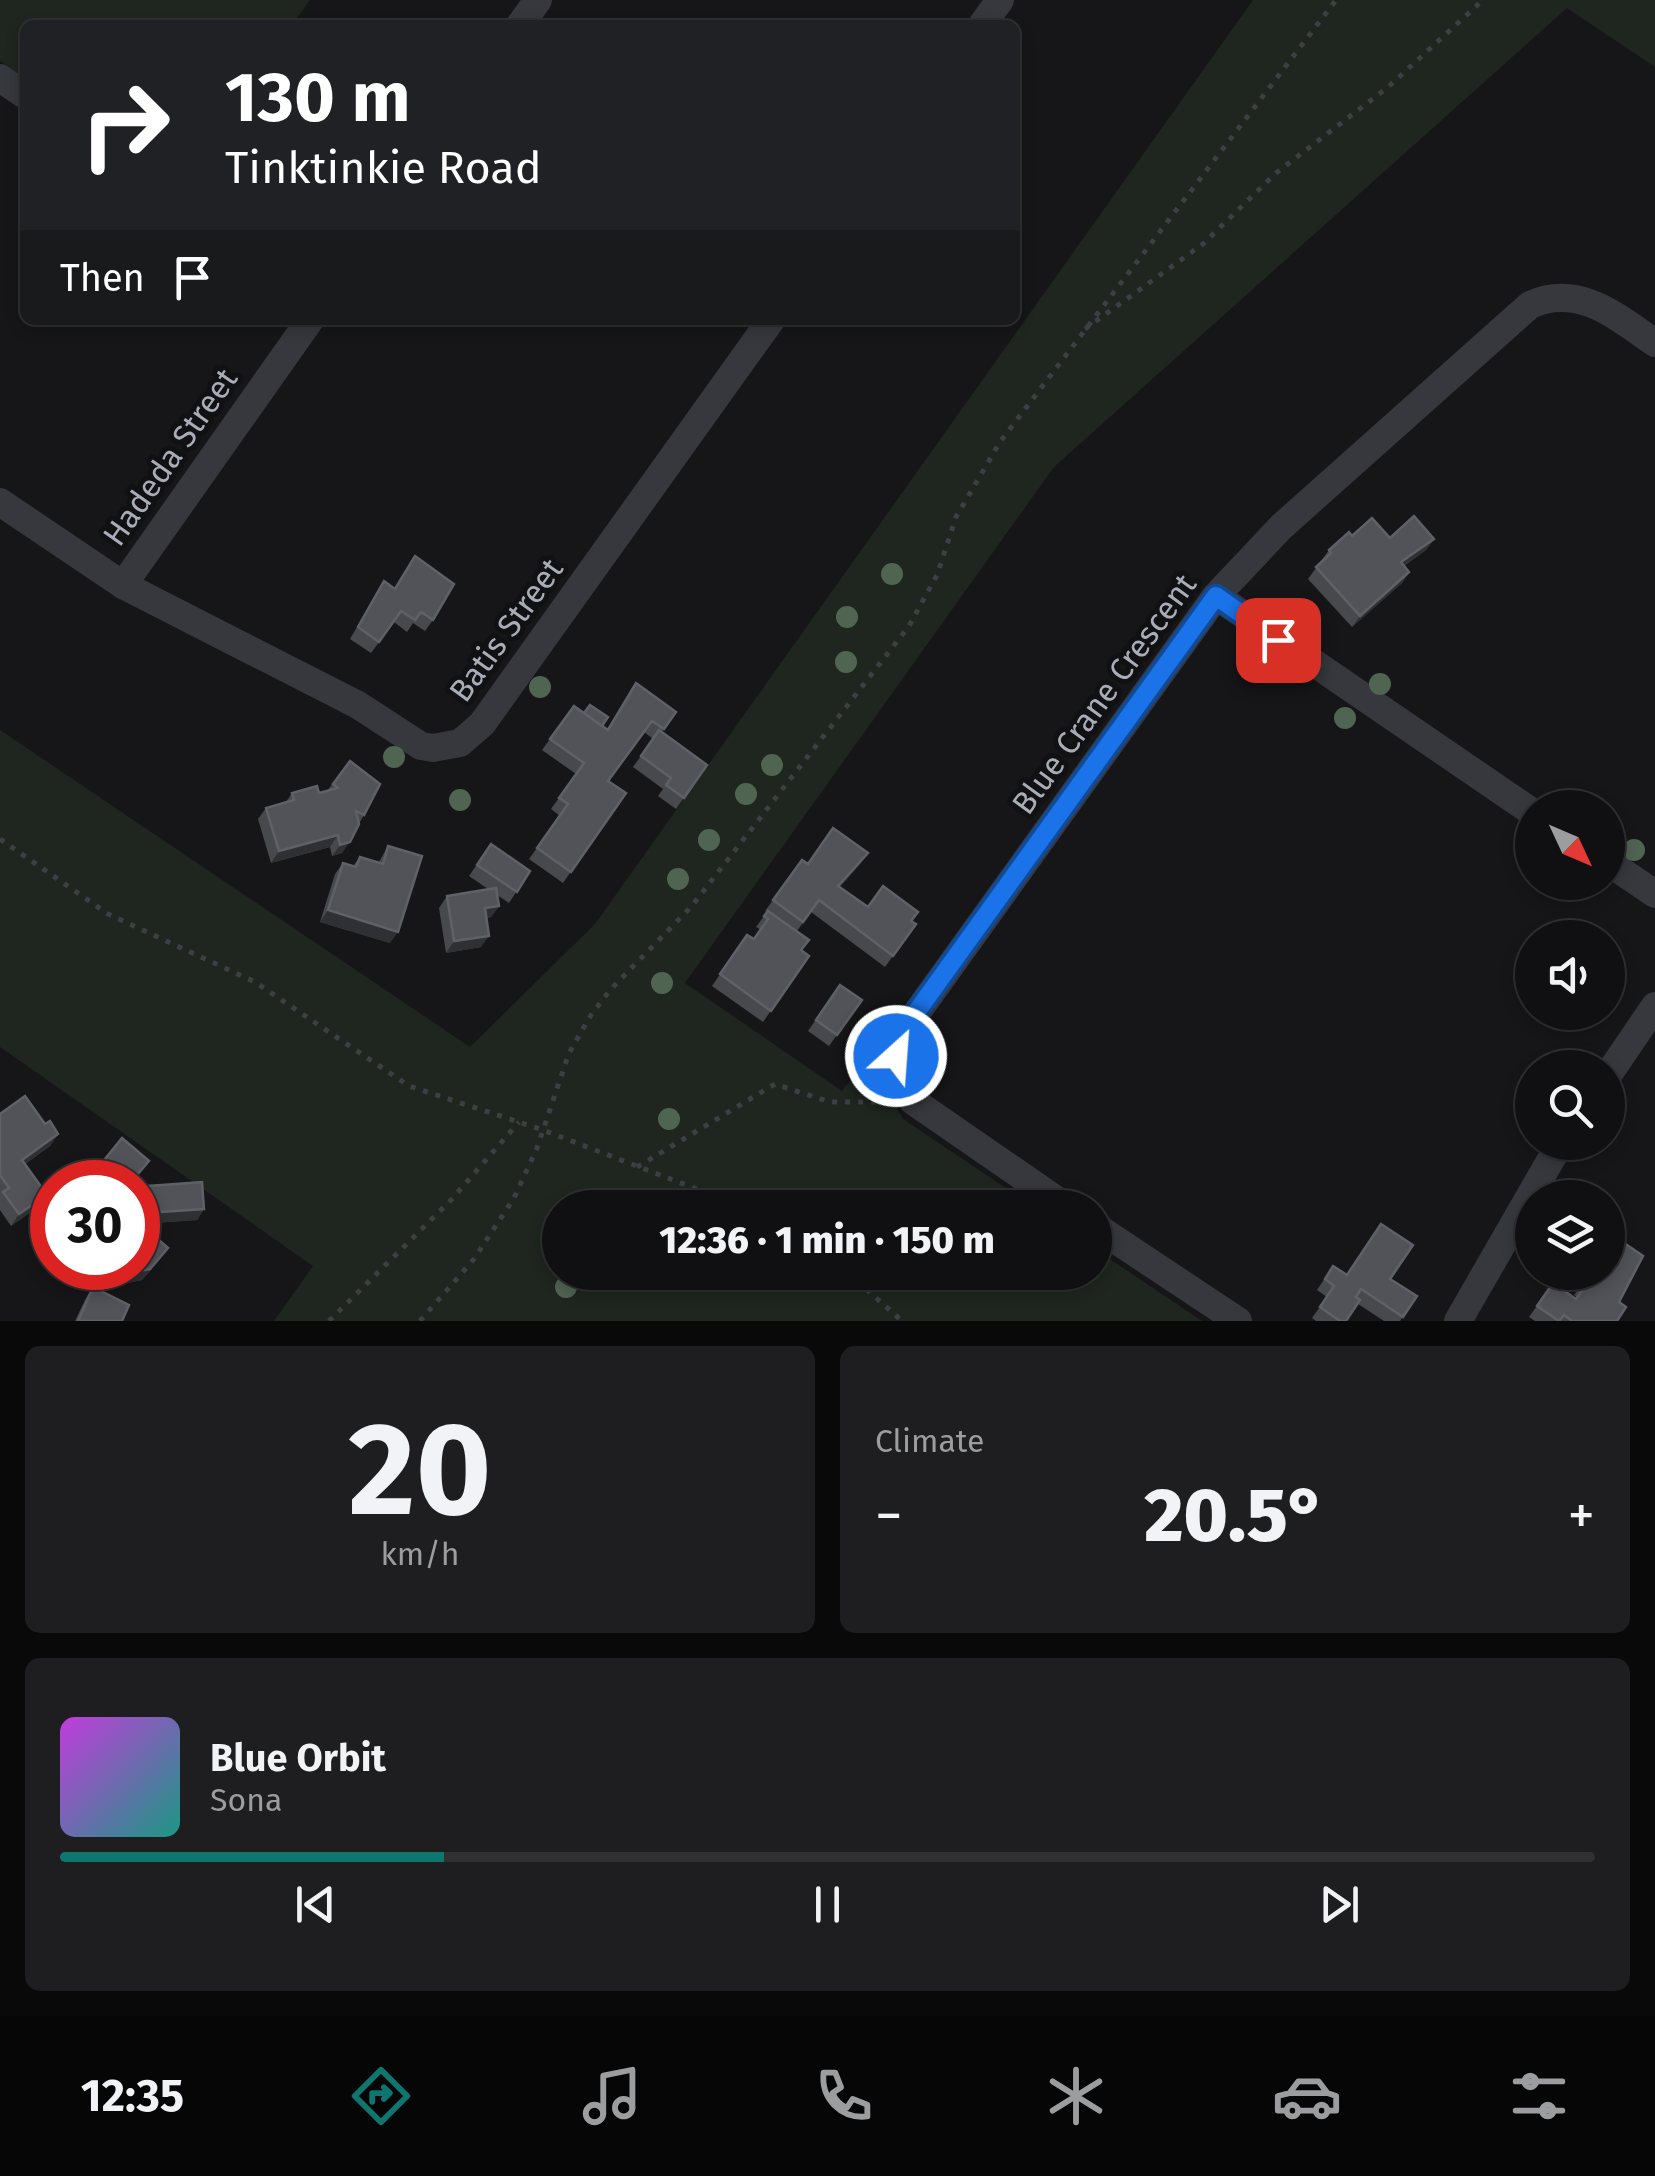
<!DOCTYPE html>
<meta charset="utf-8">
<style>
body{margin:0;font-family:"Fira Sans",sans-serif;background:#1e1e20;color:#f1f3f6;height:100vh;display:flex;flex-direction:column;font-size:38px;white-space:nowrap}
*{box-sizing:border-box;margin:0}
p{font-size:32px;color:#9c9d9f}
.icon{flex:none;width:55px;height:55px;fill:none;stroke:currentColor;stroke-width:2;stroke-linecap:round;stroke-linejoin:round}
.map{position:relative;height:1321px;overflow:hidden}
.side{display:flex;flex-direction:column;gap:25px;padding:25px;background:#09090a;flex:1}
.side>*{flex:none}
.banner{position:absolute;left:20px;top:20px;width:1000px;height:305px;border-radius:15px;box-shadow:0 5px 15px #0003,0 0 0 2px #303032;background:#202124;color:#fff;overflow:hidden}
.needle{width:65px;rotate:134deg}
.tools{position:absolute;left:1515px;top:790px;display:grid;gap:20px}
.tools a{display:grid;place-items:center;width:110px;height:110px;border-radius:50%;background:#101012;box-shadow:0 5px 15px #0003,0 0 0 2px #303032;font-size:50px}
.speed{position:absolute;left:30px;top:1160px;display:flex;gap:20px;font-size:50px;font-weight:700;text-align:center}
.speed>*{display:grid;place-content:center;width:130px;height:130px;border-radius:50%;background:#101012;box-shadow:0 5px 15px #0003,0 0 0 2px #303032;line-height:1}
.speed .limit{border:15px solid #d22;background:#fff;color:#111}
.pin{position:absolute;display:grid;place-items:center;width:85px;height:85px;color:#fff;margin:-42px;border-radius:20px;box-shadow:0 5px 15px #0006}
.me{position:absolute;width:110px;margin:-55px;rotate:26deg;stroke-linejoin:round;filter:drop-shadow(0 0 8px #0008)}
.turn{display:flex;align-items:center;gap:35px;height:210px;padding:0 40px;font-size:45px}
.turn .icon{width:130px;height:130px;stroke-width:2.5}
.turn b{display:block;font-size:70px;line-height:85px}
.then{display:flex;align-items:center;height:95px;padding:0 40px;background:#0003;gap:20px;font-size:38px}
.big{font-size:75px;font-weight:800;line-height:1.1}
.side .widget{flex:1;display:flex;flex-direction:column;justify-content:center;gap:15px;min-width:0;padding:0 35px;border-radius:15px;background:#1e1e20}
.side .dial{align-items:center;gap:0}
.dial b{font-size:130px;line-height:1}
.song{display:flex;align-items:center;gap:30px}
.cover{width:120px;height:120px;border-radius:15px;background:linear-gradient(135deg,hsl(290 70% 55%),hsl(170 70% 35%))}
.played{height:10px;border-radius:5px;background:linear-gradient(90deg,#0f766e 25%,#303032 25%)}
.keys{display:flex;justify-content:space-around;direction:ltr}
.heat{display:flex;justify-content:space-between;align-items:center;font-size:55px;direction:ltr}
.side .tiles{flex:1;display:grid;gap:25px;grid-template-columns:1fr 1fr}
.widget:last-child{grid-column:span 2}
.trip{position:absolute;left:542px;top:1190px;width:570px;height:100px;border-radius:50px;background:#101012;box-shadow:0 5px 15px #0003,0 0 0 2px #303032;font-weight:800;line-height:100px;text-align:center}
.tab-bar{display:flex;height:160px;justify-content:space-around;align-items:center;background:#060607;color:#9c9d9f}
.tab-bar .icon{width:70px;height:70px}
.tab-bar .active{color:#0f766e}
.tab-bar b{font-size:45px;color:#f1f3f6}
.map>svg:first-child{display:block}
</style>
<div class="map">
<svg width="1655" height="1321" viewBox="0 0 1655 1321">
<rect width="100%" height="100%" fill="#161618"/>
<g fill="#1e261f">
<polygon points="0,0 310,0 292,25 25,25 25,78 0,61"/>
<polygon points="1253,0 1655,0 1655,67 1567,8 1054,467 685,983 842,1091 860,1068 883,1085 903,1119 1034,1207 560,1208 560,1272 1095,1272 1095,1249 1202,1321 274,1321 313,1266 0,1047 0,730 470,1047 595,924"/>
</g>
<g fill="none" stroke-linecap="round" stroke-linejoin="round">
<g stroke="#3d3f44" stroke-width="5" stroke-dasharray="5 8" stroke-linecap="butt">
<polyline points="1085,329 1203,244 1276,173 1387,88 1483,0"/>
<polyline points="0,839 108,914 255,982 409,1086 543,1130 746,1208"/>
<polyline points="637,1167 775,1084 830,1102 880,1102"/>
<polyline points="847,1272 902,1321"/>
<polyline points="329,1321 451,1200 519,1122"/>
<polyline points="420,1321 474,1259 514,1198 537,1148 569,1053 591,1015 611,989 691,907 909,626 937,575 956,517 1000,442 1336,0"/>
</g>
<g stroke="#37383d" stroke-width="28">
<polyline points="520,25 538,0"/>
<polyline points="982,25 1000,0"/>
<polyline points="0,78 25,95"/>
<polyline points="0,502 123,585 358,705 421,746 433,748 460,743 482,724 771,320"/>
<polyline points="123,585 310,320"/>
<polyline points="1216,596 1532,812"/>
<polyline points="1608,862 1655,894"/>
<polyline points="1608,1075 1655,1006"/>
<path d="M 1068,1208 L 913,1101 C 891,1071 895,1050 913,1018 L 1216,596 L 1281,527 L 1530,305 C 1578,283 1616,316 1655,343"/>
<polyline points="1095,1226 1238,1321"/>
<polyline points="1458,1321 1561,1142"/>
</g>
</g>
<g fill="#506452">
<circle cx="892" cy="574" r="11"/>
<circle cx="847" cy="617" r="11"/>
<circle cx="846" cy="662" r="11"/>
<circle cx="1380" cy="684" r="11"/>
<circle cx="540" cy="687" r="11"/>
<circle cx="1345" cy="718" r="11"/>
<circle cx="394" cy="757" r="11"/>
<circle cx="772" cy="765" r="11"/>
<circle cx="746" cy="794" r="11"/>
<circle cx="460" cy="800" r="11"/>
<circle cx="709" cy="840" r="11"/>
<circle cx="1634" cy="850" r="11"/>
<circle cx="678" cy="879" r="11"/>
<circle cx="662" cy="983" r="11"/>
<circle cx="669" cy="1119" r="11"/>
<circle cx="566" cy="1287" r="11"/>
</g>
<g fill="#47494d">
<polygon points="1352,536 1434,539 1426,550 1404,566 1409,572 1402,583 1352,627 1308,579 1329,550"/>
<polygon points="415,556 433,620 425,631 413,623 407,632 394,622 371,653 350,639 384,581 395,588"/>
<polygon points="636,683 676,712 662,732 707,765 676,809 658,796 663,789 633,767 653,739 644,732 609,781 626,793 563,883 529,859 560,816 551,809 576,774 542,750 574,706 607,729"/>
<polygon points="350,761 364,815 342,853 332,856 330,847 271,863 258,819 266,808 286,802 292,793 319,793 327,791"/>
<polygon points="491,844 530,871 509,903 497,895 499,906 491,917 486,918 481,947 446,953 439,908 447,896 488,889 469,876"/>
<polygon points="388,846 390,943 320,922 335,874 343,863 353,866 360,857 379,862"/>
<polygon points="802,860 808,864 860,864 840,887 868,907 912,922 916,924 885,967 811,912 797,931 801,950 809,956 763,1022 712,986 747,935 754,939 761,930 756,927 767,912 765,911"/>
<polygon points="840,985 862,1000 829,1046 808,1031"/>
<polygon points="0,1114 45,1124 58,1134 50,1146 25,1164 47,1195 39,1206 11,1226 0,1210"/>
<polygon points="138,1198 204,1209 197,1220 152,1223 147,1230 160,1259 142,1280 122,1284 106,1268 138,1268"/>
<polygon points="52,1221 52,1238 45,1231"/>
<polygon points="1333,1266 1346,1275 1390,1279 1417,1296 1400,1321 1384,1321 1358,1304 1346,1321 1316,1321 1312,1318 1327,1297 1317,1290"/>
<polygon points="1553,1283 1576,1299 1577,1297 1574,1295 1582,1284 1619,1302 1617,1321 1535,1321 1529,1317"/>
<polygon points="93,1287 122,1321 75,1321 86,1298"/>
</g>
<g fill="#2f3033">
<polygon points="1434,539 1426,550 1393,573 1401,562"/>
<polygon points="1409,572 1402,583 1352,627 1360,616"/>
<polygon points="338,835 330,847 271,863 279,851"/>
<polygon points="350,842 342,853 332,856 340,845"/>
<polygon points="868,853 860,864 830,898 838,886"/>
<polygon points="499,906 491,917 477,919 485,908"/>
<polygon points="328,910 398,932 390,943 320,922"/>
<polygon points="489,936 481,947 446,953 454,941"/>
<polygon points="58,1134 50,1146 14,1172 22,1160"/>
<polygon points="47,1195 39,1206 11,1226 19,1214"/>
<polygon points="204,1209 197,1220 152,1223 138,1240 160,1212"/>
<polygon points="168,1248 142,1280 122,1284 129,1273"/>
</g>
<g fill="#525359" stroke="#5f6168" stroke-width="2.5">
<polygon points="1414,516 1434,539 1401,562 1409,572 1360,616 1316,567 1331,553 1329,550 1349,532 1352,536 1372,518 1390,538"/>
<polygon points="415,556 454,584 433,620 421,612 415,620 401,611 379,642 358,627 384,581 395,589"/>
<polygon points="636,683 676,712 664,729 652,721 608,781 626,793 571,872 537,848 568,804 559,798 584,763 550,739 574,706 608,730"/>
<polygon points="590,705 608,717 602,726 584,713"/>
<polygon points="659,730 707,765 684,798 666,785 671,778 641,756"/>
<polygon points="350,761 380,784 364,815 356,811 359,824 350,842 340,845 338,835 279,851 266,808 294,800 292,793 317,786 319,793 338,788 333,784"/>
<polygon points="833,828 868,853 838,886 868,907 883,886 918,912 911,921 916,924 893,956 819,900 803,922 773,900 802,860 808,864"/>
<polygon points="491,844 530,871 517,892 477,865"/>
<polygon points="388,846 422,856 398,932 328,910 343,863 356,867 360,857 383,864"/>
<polygon points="496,888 499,906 485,908 489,936 454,941 447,896"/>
<polygon points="768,911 809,940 801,950 809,956 771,1011 720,974 747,935 754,939 768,919 764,916"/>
<polygon points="840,985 862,1000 837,1035 816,1020"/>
<polygon points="25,1096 45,1124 50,1121 58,1134 22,1160 47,1195 19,1214 3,1192 9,1188 0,1175 0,1114"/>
<polygon points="122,1138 149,1161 131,1182 91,1182 88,1180"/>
<polygon points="202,1182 204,1209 160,1212 146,1229 168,1248 150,1269 129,1273 125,1268 138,1268 138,1198 148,1186"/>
<polygon points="1381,1224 1413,1245 1390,1279 1417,1296 1403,1317 1361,1289 1356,1297 1360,1300 1346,1321 1340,1321 1320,1307 1334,1286 1325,1279 1333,1266 1347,1275"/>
<polygon points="1608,1232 1643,1256 1619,1302 1626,1307 1617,1321 1572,1321 1564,1315 1559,1321 1537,1306 1553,1283 1576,1299 1585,1286 1582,1284 1591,1272 1608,1272"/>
<polygon points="93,1287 129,1305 122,1321 78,1321"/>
</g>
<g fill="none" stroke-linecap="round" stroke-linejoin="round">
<g stroke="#114b97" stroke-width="25">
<polyline id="route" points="896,1056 912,1018 1216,596 1278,640"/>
</g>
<use href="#route" stroke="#1a73e8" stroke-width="18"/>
</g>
<g text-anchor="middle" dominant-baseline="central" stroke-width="10" stroke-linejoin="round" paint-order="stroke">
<g font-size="32" fill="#a8adb8" stroke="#111113">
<text transform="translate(170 457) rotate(-55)">Hadeda Street</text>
<text transform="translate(506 630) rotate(-54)">Batis Street</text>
<text transform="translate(1104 694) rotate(-54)">Blue Crane Crescent</text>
</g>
</g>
</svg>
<div class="tools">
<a><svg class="needle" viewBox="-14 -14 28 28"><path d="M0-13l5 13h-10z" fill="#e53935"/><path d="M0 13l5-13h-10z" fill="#9c9d9f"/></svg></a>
<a><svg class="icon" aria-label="sound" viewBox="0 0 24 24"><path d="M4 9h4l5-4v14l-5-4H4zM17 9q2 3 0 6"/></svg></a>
<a><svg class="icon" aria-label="search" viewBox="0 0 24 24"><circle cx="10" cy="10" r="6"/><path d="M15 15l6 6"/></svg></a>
<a><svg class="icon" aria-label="layers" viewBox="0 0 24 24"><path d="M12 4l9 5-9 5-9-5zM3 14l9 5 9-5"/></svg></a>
</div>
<div class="speed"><div class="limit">30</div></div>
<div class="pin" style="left:1278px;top:640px;background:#d93025"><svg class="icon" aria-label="arrive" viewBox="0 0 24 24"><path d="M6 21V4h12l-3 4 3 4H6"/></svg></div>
<svg class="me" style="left:896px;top:1056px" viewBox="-20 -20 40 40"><circle r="17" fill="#1a73e8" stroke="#fff" stroke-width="3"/><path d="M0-11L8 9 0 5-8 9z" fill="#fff"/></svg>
<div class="trip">12:36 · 1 min · 150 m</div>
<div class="banner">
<div class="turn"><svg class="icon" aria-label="right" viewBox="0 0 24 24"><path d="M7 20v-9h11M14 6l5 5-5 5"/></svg><div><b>130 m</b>Tinktinkie Road</div></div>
<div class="then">Then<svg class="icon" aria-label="arrive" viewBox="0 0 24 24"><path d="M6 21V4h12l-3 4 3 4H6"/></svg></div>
</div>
</div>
<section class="side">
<div class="tiles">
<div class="widget dial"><b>20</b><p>km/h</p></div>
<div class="widget"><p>Climate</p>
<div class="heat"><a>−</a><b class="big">20.5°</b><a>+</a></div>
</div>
<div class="widget">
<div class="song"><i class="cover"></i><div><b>Blue Orbit</b><p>Sona</p></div></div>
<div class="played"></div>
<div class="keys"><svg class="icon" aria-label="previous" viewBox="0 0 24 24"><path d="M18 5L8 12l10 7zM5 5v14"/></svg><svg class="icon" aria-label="pause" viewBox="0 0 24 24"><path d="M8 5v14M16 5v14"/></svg><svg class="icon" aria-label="next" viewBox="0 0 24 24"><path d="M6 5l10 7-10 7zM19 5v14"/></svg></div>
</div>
</div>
</section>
<nav class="tab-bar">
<b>12:35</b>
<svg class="icon active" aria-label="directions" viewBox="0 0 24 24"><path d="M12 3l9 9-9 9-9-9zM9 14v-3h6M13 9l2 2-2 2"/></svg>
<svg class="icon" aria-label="music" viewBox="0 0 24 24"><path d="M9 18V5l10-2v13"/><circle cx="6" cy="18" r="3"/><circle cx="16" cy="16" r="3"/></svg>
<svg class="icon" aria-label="phone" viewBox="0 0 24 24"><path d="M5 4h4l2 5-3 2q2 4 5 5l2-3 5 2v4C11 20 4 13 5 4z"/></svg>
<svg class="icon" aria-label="climate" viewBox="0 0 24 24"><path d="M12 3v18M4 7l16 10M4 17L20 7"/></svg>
<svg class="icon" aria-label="car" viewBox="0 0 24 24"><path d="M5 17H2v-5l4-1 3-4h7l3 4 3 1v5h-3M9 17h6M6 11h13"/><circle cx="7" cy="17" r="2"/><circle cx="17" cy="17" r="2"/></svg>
<svg class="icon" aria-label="filters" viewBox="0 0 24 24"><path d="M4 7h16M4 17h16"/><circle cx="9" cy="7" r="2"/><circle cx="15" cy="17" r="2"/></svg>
</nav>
